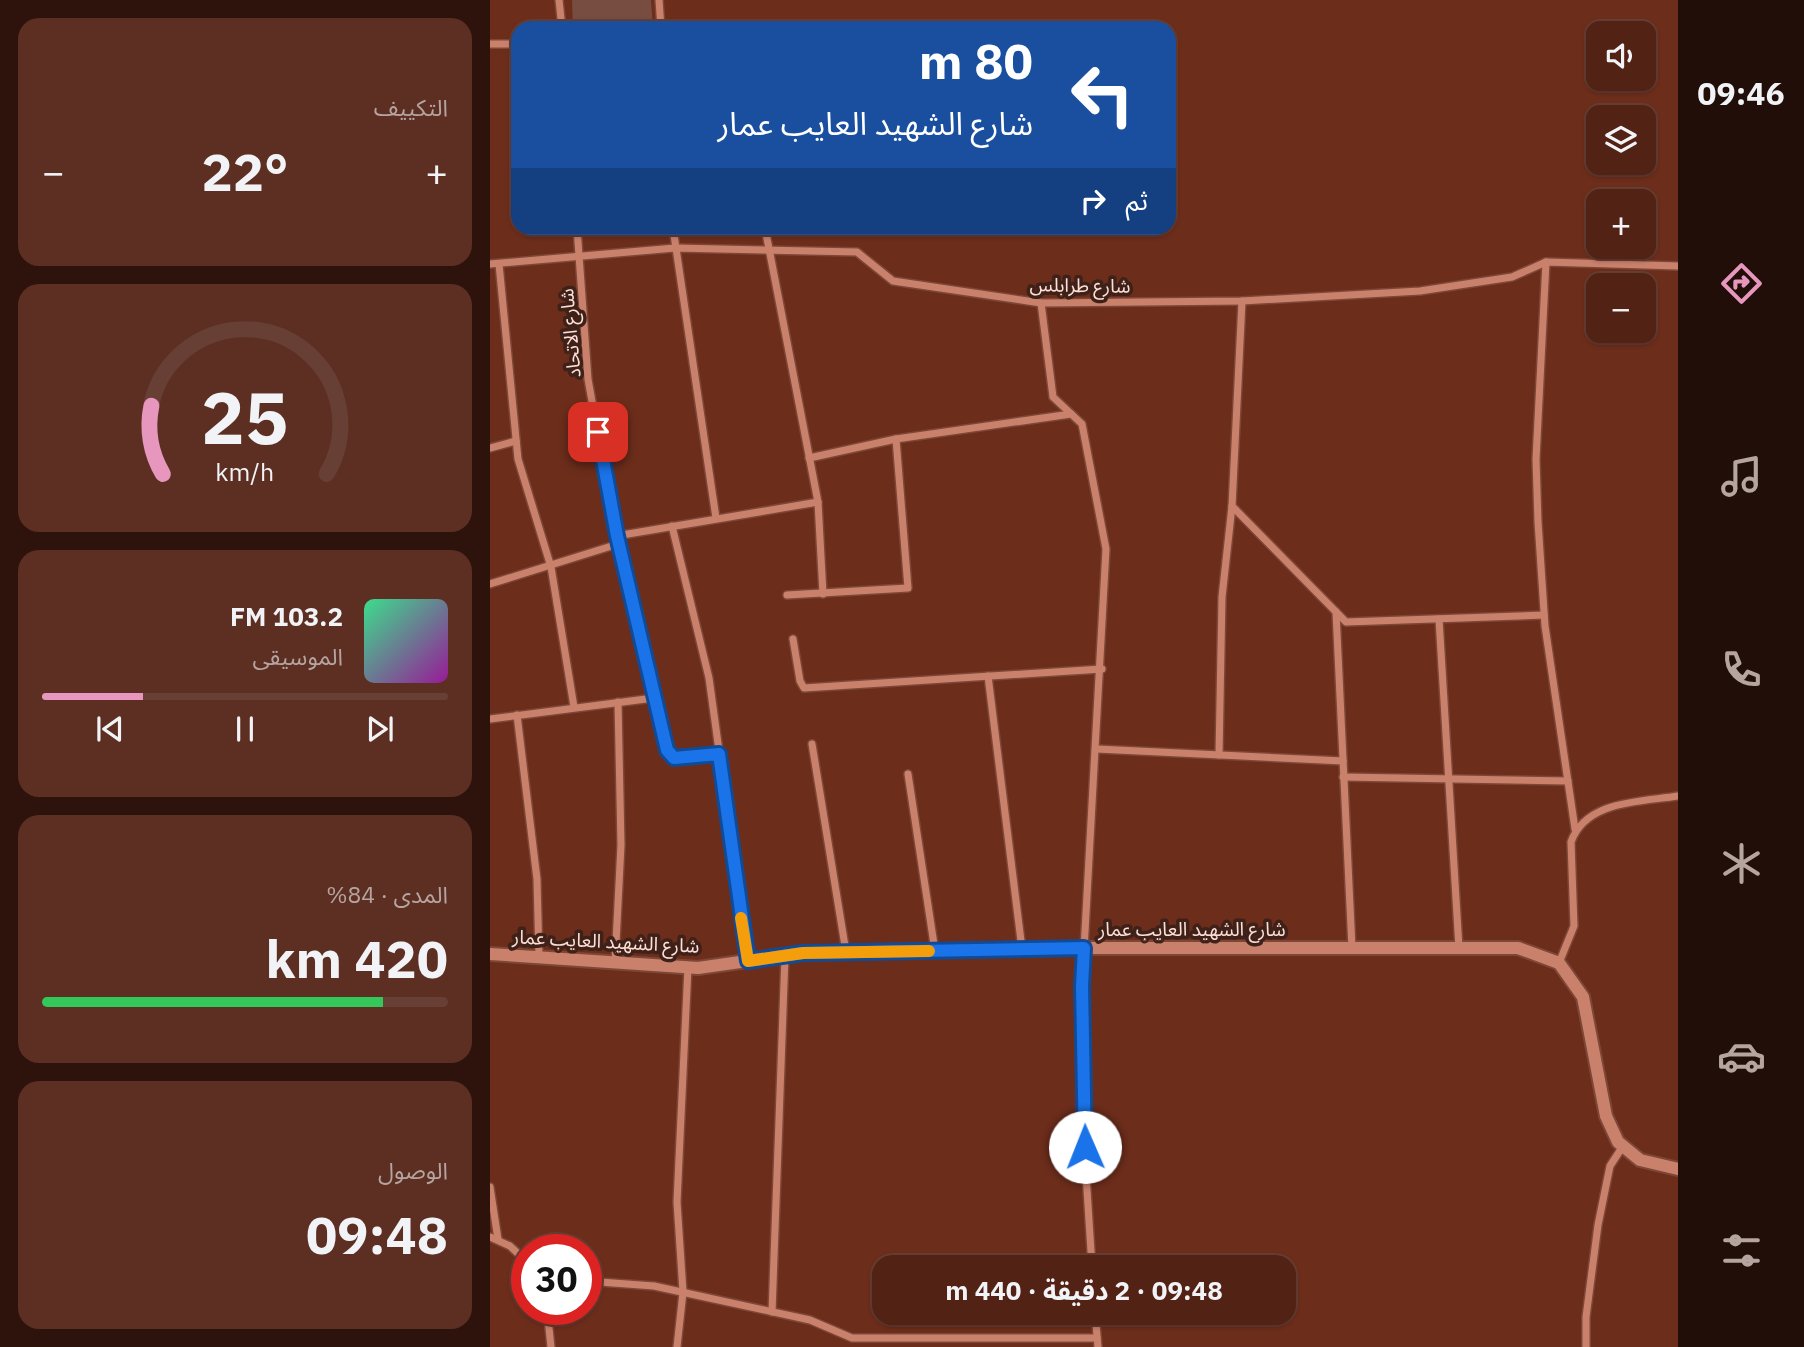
<!DOCTYPE html>
<html lang="ar">
<meta charset="utf-8">
<style>
body{margin:0;font-family:"IBM Plex Sans","Noto Sans Arabic",sans-serif;background:#5c2f22;color:#f1f3f6;direction:rtl;height:100vh;display:flex;flex-direction:column;font-size:26px;white-space:nowrap}
*{box-sizing:border-box;margin:0}
p{font-size:23px;color:#b5a4a0}
.icon{flex:none;width:38px;height:38px;fill:none;stroke:currentColor;stroke-width:2;stroke-linecap:round;stroke-linejoin:round}
.map{position:relative;flex:1;overflow:hidden;direction:ltr}
.side{display:flex;flex-direction:column;gap:18px;padding:18px;background:#2d130b;width:490px}
.side>*{flex:none}
.banner{position:absolute;left:21px;top:21px;width:665px;height:214px;border-radius:21px;box-shadow:0 2px 5px #0004,0 0 0 2px #683f34;direction:rtl;background:#1a4fa0;color:#fff;overflow:hidden}
.controls{position:absolute;left:1096px;top:21px;display:grid;gap:14px}
.controls a{display:grid;place-items:center;width:70px;height:70px;border-radius:14px;background:#522214;box-shadow:0 2px 5px #0004,0 0 0 2px #683f34;font-size:35px}
.speed{position:absolute;left:21px;top:1234px;display:flex;gap:14px;font-size:35px;font-weight:700;text-align:center}
.speed>*{display:grid;place-content:center;width:91px;height:91px;border-radius:50%;background:#522214;box-shadow:0 2px 5px #0004,0 0 0 2px #683f34;line-height:1}
.speed .limit{border:10px solid #d22;background:#fff;color:#111}
.pin{position:absolute;display:grid;place-items:center;width:60px;height:60px;color:#fff;margin:-30px;border-radius:14px;box-shadow:0 4px 10px #0006}
.me{position:absolute;width:77px;margin:-38px;rotate:359deg;stroke-linejoin:round;filter:drop-shadow(0 0 5px #0008)}
.turn{display:flex;align-items:center;gap:24px;height:147px;padding:0 28px;font-size:32px}
.turn .icon{width:91px;height:91px;stroke-width:2.5}
.turn b{display:block;font-size:49px;line-height:60px}
.then{display:flex;align-items:center;height:66px;padding:0 28px;background:#0003;gap:14px;font-size:26px}
.big{font-size:52px;font-weight:700;line-height:1.1}
.side .card{flex:1;display:flex;flex-direction:column;justify-content:center;gap:10px;min-width:0;padding:0 24px;border-radius:21px;background:#5c2f22}
.side .dial{align-items:center;gap:0}
.dial svg{height:182px;overflow:visible;fill:none;stroke:#683f34;stroke-width:7;stroke-linecap:round;text-anchor:middle}
.dial text{fill:#f1f3f6;stroke:none}
.song{display:flex;align-items:center;gap:21px}
.cover{width:84px;height:84px;border-radius:10px;background:linear-gradient(135deg,hsl(150 70% 55%),hsl(300 70% 35%))}
.played{height:7px;border-radius:4px;background:linear-gradient(90deg,#e797bd 25%,#683f34 25%)}
.keys{display:flex;justify-content:space-around;direction:ltr}
.heat{display:flex;justify-content:space-between;align-items:center;font-size:38px;direction:ltr}
.charge{height:10px;border-radius:5px;background:linear-gradient(90deg,#34c759 84%,#683f34 0)}
.trip{position:absolute;left:382px;top:1255px;width:424px;height:70px;border-radius:21px;background:#522214;box-shadow:0 2px 5px #0004,0 0 0 2px #683f34;font-weight:700;line-height:70px;text-align:center;direction:rtl}
main{display:flex;flex:1;min-height:0}
.menu{display:flex;flex-direction:column;width:126px;justify-content:space-around;align-items:center;background:#210e08;color:#b5a4a0}
.menu .icon{width:49px;height:49px}
.menu .active{color:#e797bd}
.menu b{font-size:32px;color:#f1f3f6}
.map>svg:first-child{display:block}
</style>
<main>
<nav class="menu">
<b>09:46</b>
<svg class="icon active" aria-label="directions" viewBox="0 0 24 24"><path d="M12 3l9 9-9 9-9-9zM9 14v-3h6M13 9l2 2-2 2"/></svg>
<svg class="icon" aria-label="music" viewBox="0 0 24 24"><path d="M9 18V5l10-2v13"/><circle cx="6" cy="18" r="3"/><circle cx="16" cy="16" r="3"/></svg>
<svg class="icon" aria-label="phone" viewBox="0 0 24 24"><path d="M5 4h4l2 5-3 2q2 4 5 5l2-3 5 2v4C11 20 4 13 5 4z"/></svg>
<svg class="icon" aria-label="climate" viewBox="0 0 24 24"><path d="M12 3v18M4 7l16 10M4 17L20 7"/></svg>
<svg class="icon" aria-label="car" viewBox="0 0 24 24"><path d="M5 17H2v-5l4-1 3-4h7l3 4 3 1v5h-3M9 17h6M6 11h13"/><circle cx="7" cy="17" r="2"/><circle cx="17" cy="17" r="2"/></svg>
<svg class="icon" aria-label="filters" viewBox="0 0 24 24"><path d="M4 7h16M4 17h16"/><circle cx="9" cy="7" r="2"/><circle cx="15" cy="17" r="2"/></svg>
</nav>
<div class="map">
<svg width="1188" height="1347" viewBox="0 0 1188 1347">
<rect width="100%" height="100%" fill="#6d2d1b"/>
<polygon fill="#764d40" points="82,0 161,0 163,28 83,28"/>
<g fill="none" stroke-linecap="round" stroke-linejoin="round">
<g stroke="#7d4737" stroke-width="10">
<g id="minor">
<polyline points="69,0 72,28"/>
<polyline points="169,0 171,28"/>
<polyline points="0,44 28,44"/>
<polyline points="87,228 98,379 126,536 177,750 184,758 229,754"/>
<polyline points="183,228 226,518"/>
<polyline points="275,228 328,502 333,594"/>
<polyline points="1056,262 1046,459 1048,522 1055,626 1085,829"/>
<polyline points="0,264 185,248 367,252 403,281 551,303 752,301 930,291 1022,277 1056,262 1188,266"/>
<polyline points="9,264 28,459 61,567 84,707"/>
<polyline points="551,303 563,397 592,424 616,549 592,986 596,1174 602,1267"/>
<polyline points="0,448 26,441"/>
<polyline points="319,458 406,439 581,414"/>
<polyline points="742,506 856,622 1054,615"/>
<polyline points="182,526 219,678 258,961"/>
<polyline points="126,536 328,502"/>
<polyline points="0,584 128,544"/>
<polyline points="297,595 418,588 406,439"/>
<polyline points="846,612 862,948"/>
<polyline points="949,619 969,948"/>
<polyline points="303,639 310,681 314,688 612,669"/>
<polyline points="498,676 532,949"/>
<polyline points="27,715 47,879 49,958"/>
<polyline points="0,719 164,698"/>
<polyline points="322,744 356,952"/>
<polyline points="607,749 853,761"/>
<polyline points="729,755 732,597 742,506 752,301"/>
<polyline points="418,774 445,951"/>
<polyline points="853,777 1078,781"/>
<polyline points="125,962 131,845 128,702"/>
<path d="M 1069,963 L 1084,926 L 1081,842 C 1096,800 1151,802 1188,796"/>
<polyline points="0,1187 8,1239"/>
<polyline points="0,1237 20,1246 37,1262"/>
<polyline points="96,1281 164,1286 320,1320 362,1338 607,1338"/>
<polyline points="57,1309 61,1347"/>
<polyline points="282,1312 295,956"/>
<polyline points="605,1312 608,1347"/>
<polyline points="187,1347 193,1292 187,1202 198,967"/>
<polyline points="1096,1347 1096,1317 1108,1225 1120,1166 1133,1146"/>
</g>
</g>
<g stroke="#7d4737" stroke-width="16">
<polyline id="tertiary" points="0,954 208,968 313,953 594,948 1028,948 1069,963 1093,997 1116,1116 1128,1142 1150,1160 1188,1169"/>
</g>
<use href="#minor" stroke="#ca816c" stroke-width="7"/>
<use href="#tertiary" stroke="#ca816c" stroke-width="12"/>
</g>
<g fill="none" stroke-linecap="round" stroke-linejoin="round">
<g stroke="#114b97" stroke-width="18">
<polyline id="route" points="108,432 127,536 177,750 184,758 229,754 258,961 313,953 594,948 592,986 595,1147"/>
</g>
<use href="#route" stroke="#1a73e8" stroke-width="12"/>
<polyline stroke="#f59e0b" stroke-width="12" points="251,918 258,961 313,953 439,951"/>
</g>
<g text-anchor="middle" dominant-baseline="central" stroke-width="7" stroke-linejoin="round" paint-order="stroke">
<g font-size="19" fill="#ffdfd5" stroke="#3e2119">
<text transform="translate(590 285) rotate(1)">شارع طرابلس</text>
<text transform="translate(80 333) rotate(-95)">شارع الاتحاد</text>
<text x="702" y="929">شارع الشهيد العايب عمار</text>
<text transform="translate(116 941) rotate(3)">شارع الشهيد العايب عمار</text>
</g>
</g>
</svg>
<div class="controls">
<a><svg class="icon" aria-label="sound" viewBox="0 0 24 24"><path d="M4 9h4l5-4v14l-5-4H4zM17 9q2 3 0 6"/></svg></a>
<a><svg class="icon" aria-label="layers" viewBox="0 0 24 24"><path d="M12 4l9 5-9 5-9-5zM3 14l9 5 9-5"/></svg></a>
<a>+</a>
<a>−</a>
</div>
<div class="speed"><div class="limit">30</div></div>
<div class="pin" style="left:108px;top:432px;background:#d93025"><svg class="icon" aria-label="arrive" viewBox="0 0 24 24"><path d="M6 21V4h12l-3 4 3 4H6"/></svg></div>
<svg class="me" style="left:595px;top:1147px" viewBox="-20 -20 40 40"><circle r="19" fill="#fff"/><path d="M0-13L10 11 0 6-10 11z" fill="#1a73e8"/></svg>
<div class="trip">09:48 · 2 دقيقة · 440 m</div>
<div class="banner">
<div class="turn"><svg class="icon" aria-label="left" viewBox="0 0 24 24"><path d="M17 20v-9H6M10 6l-5 5 5 5"/></svg><div><b>80 m</b>شارع الشهيد العايب عمار</div></div>
<div class="then">ثم<svg class="icon" aria-label="right" viewBox="0 0 24 24"><path d="M7 20v-9h11M14 6l5 5-5 5"/></svg></div>
</div>
</div>
<section class="side">
<div class="card"><p>التكييف</p>
<div class="heat"><a>−</a><b class="big">22°</b><a>+</a></div>
</div>
<div class="card dial"><svg viewBox="0 0 100 80">
<path d="M14 69A42 42 0 1 1 86 69"/>
<path d="M14 69A42 42 0 0 1 9 39" stroke="#e797bd"/>
<text x="50" y="56" font-size="32" font-weight="700">25</text>
<text x="50" y="72" font-size="11">km/h</text>
</svg></div>
<div class="card">
<div class="song"><i class="cover"></i><div><b>103.2 FM</b><p>الموسيقى</p></div></div>
<div class="played"></div>
<div class="keys"><svg class="icon" aria-label="previous" viewBox="0 0 24 24"><path d="M18 5L8 12l10 7zM5 5v14"/></svg><svg class="icon" aria-label="pause" viewBox="0 0 24 24"><path d="M8 5v14M16 5v14"/></svg><svg class="icon" aria-label="next" viewBox="0 0 24 24"><path d="M6 5l10 7-10 7zM19 5v14"/></svg></div>
</div>
<div class="card"><p>المدى · 84%</p><b class="big">420 km</b><div class="charge"></div></div>
<div class="card"><p>الوصول</p><b class="big">09:48</b></div>
</section>
</main>
